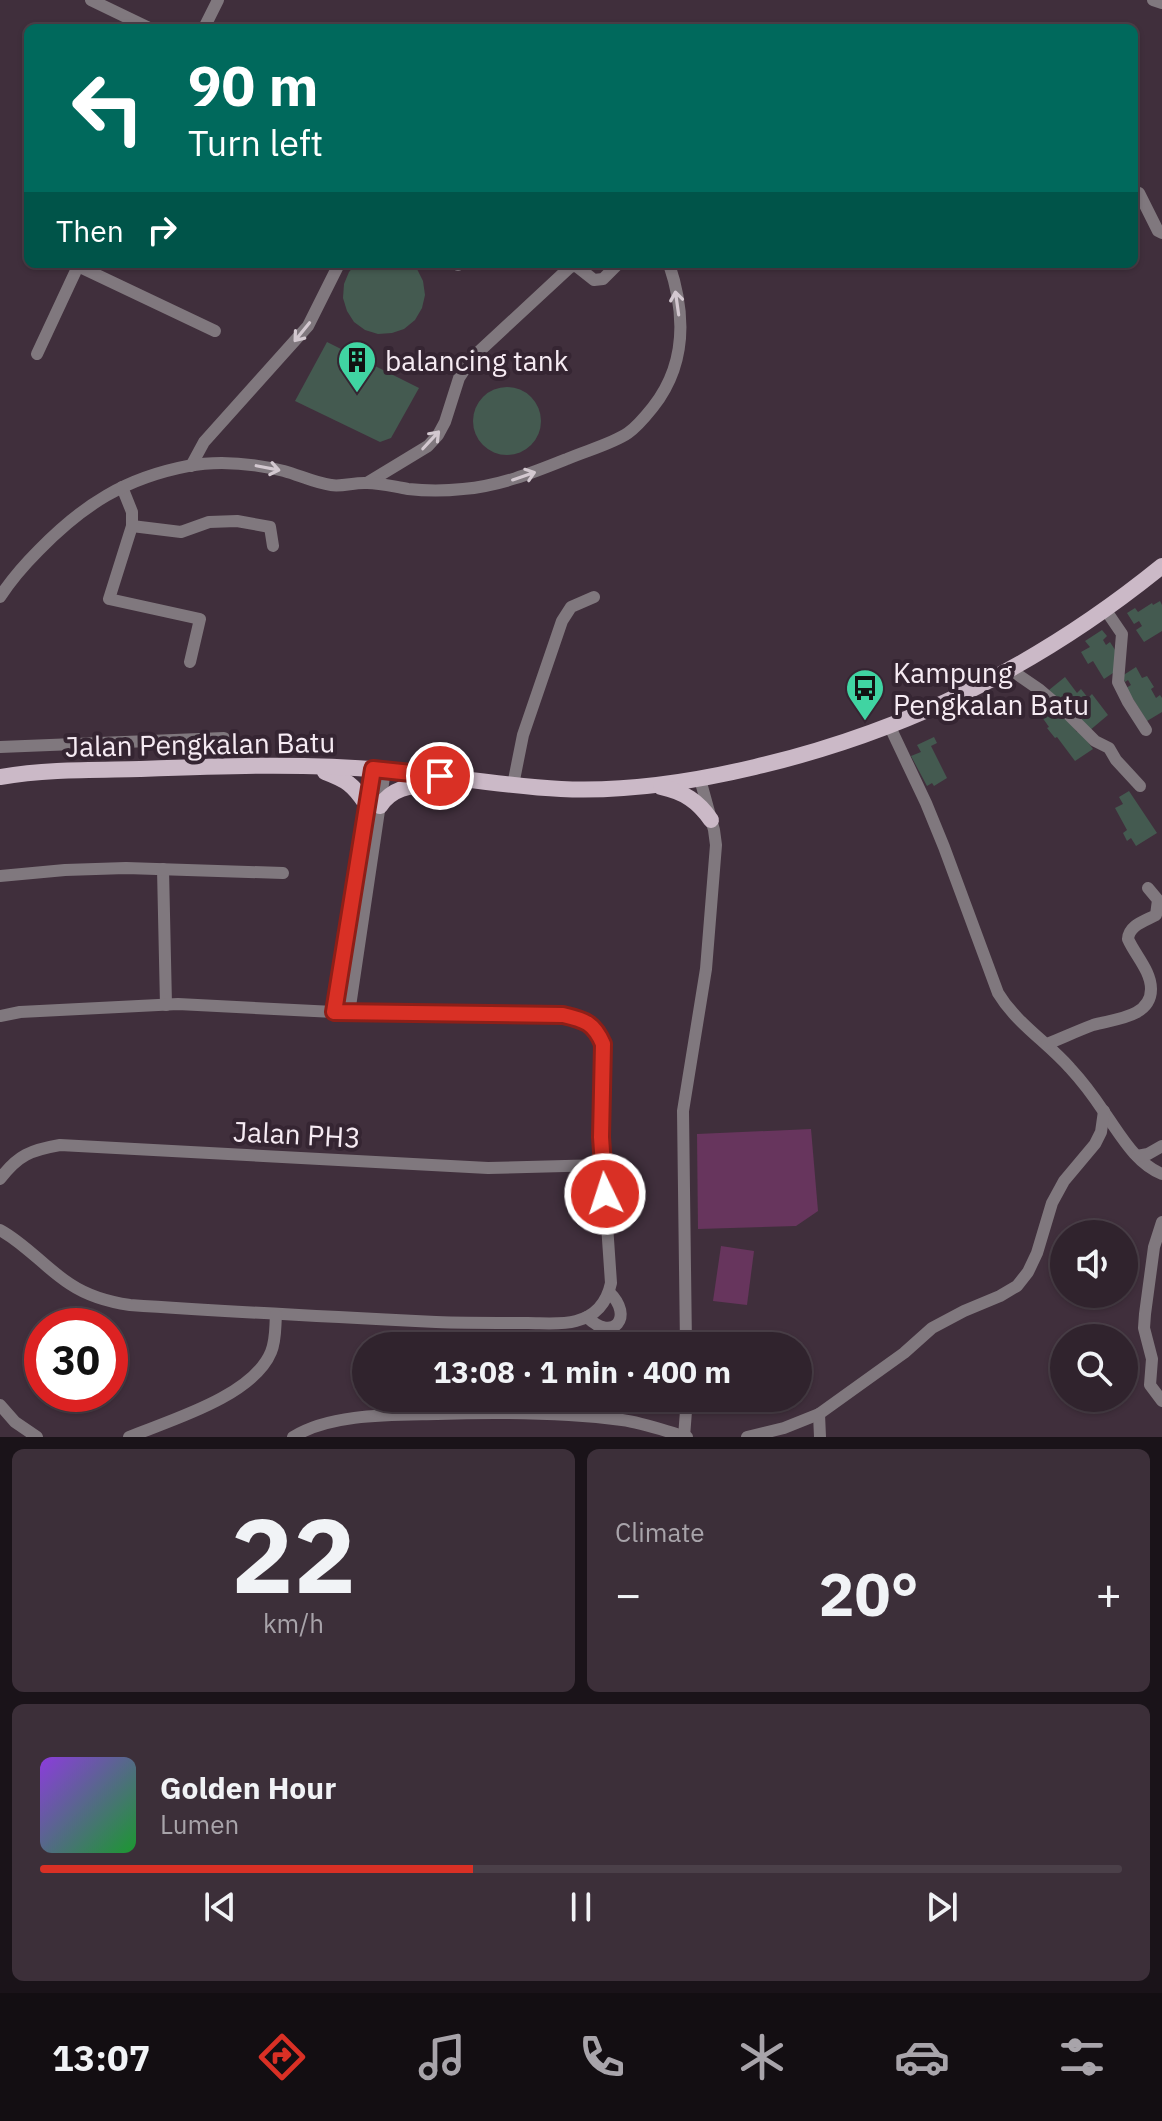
<!DOCTYPE html>
<meta charset="utf-8">
<style>
body{margin:0;font-family:"IBM Plex Sans",sans-serif;background:#3c2f39;color:#f1f3f6;height:100vh;display:flex;flex-direction:column;font-size:30px;white-space:nowrap}
*{box-sizing:border-box;margin:0}
p{font-size:26px;color:#a8a4aa}
.icon{flex:none;width:44px;height:44px;fill:none;stroke:currentColor;stroke-width:2;stroke-linecap:round;stroke-linejoin:round}
.map{position:relative;height:1437px;overflow:hidden}
.sheet{display:flex;flex-direction:column;gap:12px;padding:12px;background:#1a1319;flex:1}
.sheet>*{flex:none}
.banner{position:absolute;left:24px;top:24px;width:1114px;height:244px;border-radius:12px;box-shadow:0 2px 6px #0004,0 0 0 2px #4b4049;background:#00695c;color:#fff;overflow:hidden}
.controls{position:absolute;left:1050px;top:1220px;display:grid;gap:16px}
.controls a{display:grid;place-items:center;width:88px;height:88px;border-radius:50%;background:#30232d;box-shadow:0 2px 6px #0004,0 0 0 2px #4b4049;font-size:40px}
.speed{position:absolute;left:24px;top:1308px;display:flex;gap:16px;font-size:40px;font-weight:700;text-align:center}
.speed>*{display:grid;place-content:center;width:104px;height:104px;border-radius:50%;background:#30232d;box-shadow:0 2px 6px #0004,0 0 0 2px #4b4049;line-height:1}
.speed .limit{border:12px solid #d22;background:#fff;color:#111}
.pin{position:absolute;display:grid;place-items:center;width:68px;height:68px;color:#fff;margin:-34px;border:4px solid #fff;border-radius:50%;box-shadow:0 2px 8px #0007}
.me{position:absolute;width:88px;margin:-44px;rotate:356deg;stroke-linejoin:round;filter:drop-shadow(0 0 6px #0008)}
.turn{display:flex;align-items:center;gap:28px;height:168px;padding:0 32px;font-size:36px}
.turn .icon{width:104px;height:104px;stroke-width:2.5}
.turn b{display:block;font-size:56px;line-height:68px}
.then{display:flex;align-items:center;height:76px;padding:0 32px;background:#0003;gap:16px;font-size:30px}
.big{font-size:60px;font-weight:700;line-height:1.1}
.sheet .widget{flex:1;display:flex;flex-direction:column;justify-content:center;gap:12px;min-width:0;padding:0 28px;border-radius:12px;background:#3c2f39}
.sheet .dial{align-items:center;gap:0}
.dial b{font-size:104px;line-height:1}
.song{display:flex;align-items:center;gap:24px}
.cover{width:96px;height:96px;border-radius:12px;background:linear-gradient(135deg,hsl(270 70% 55%),hsl(130 70% 35%))}
.played{height:8px;border-radius:4px;background:linear-gradient(90deg,#d93025 40%,#4b4049 40%)}
.keys{display:flex;justify-content:space-around;direction:ltr}
.heat{display:flex;justify-content:space-between;align-items:center;font-size:44px;direction:ltr}
.sheet .tiles{flex:1;display:grid;gap:12px;grid-template-columns:1fr 1fr}
.widget:last-child{grid-column:span 2}
.trip{position:absolute;left:352px;top:1332px;width:460px;height:80px;border-radius:40px;background:#30232d;box-shadow:0 2px 6px #0004,0 0 0 2px #4b4049;font-weight:700;line-height:80px;text-align:center}
.menu{display:flex;height:128px;justify-content:space-around;align-items:center;background:#130e12;color:#a8a4aa}
.menu .icon{width:56px;height:56px}
.menu .active{color:#d93025}
.menu b{font-size:36px;color:#f1f3f6}
.map>svg:first-child{display:block}
</style>
<div class="map">
<svg width="1162" height="1437" viewBox="0 0 1162 1437">
<rect width="100%" height="100%" fill="#402f3c"/>
<g fill="#67355d">
<polygon points="811,1129 818,1211 796,1226 698,1229 697,1134"/>
<polygon points="721,1246 754,1251 747,1305 713,1301"/>
</g>
<g fill="#445a50">
<polygon points="356,264 412,264 417,269 423,281 425,295 422,308 415,320 404,329 392,333 378,334 365,330 354,322 347,311 343,298 344,284 349,272"/>
<polygon points="327,342 419,388 391,438 380,442 295,401"/>
<circle cx="507" cy="421" r="34"/>
<polygon points="1160,601 1162,605 1162,631 1144,642 1136,630 1142,626 1139,621 1134,624 1127,613 1135,608 1138,612 1152,603 1153,605"/>
<polygon points="1102,630 1107,636 1103,640 1106,645 1110,642 1119,656 1116,671 1104,679 1093,661 1088,664 1081,652 1090,647 1085,641"/>
<polygon points="1136,667 1142,678 1147,676 1154,687 1151,689 1156,698 1160,695 1162,698 1162,712 1147,721 1126,688 1131,685 1128,680 1125,682 1122,676"/>
<polygon points="1065,677 1077,693 1081,689 1088,698 1092,694 1108,715 1089,731 1061,698 1057,701 1049,690"/>
<polygon points="1037,695 1040,698 1043,697 1056,714 1061,710 1077,732 1079,730 1093,749 1075,761 1057,737 1055,738 1047,728 1049,727 1030,700"/>
<polygon points="934,737 937,743 931,746 947,778 934,786 932,783 927,786 911,756 921,752 917,745"/>
<polygon points="1129,791 1157,833 1136,846 1131,838 1127,841 1123,833 1127,830 1115,808 1123,804 1119,797"/>
</g>
<g fill="none" stroke-linecap="round" stroke-linejoin="round">
<g stroke="#80787e" stroke-width="12">
<polyline points="91,0 149,28"/>
<polyline points="1153,0 1162,3"/>
<polyline points="204,28 218,0"/>
<polyline points="1139,193 1158,231 1162,233"/>
<polyline points="457,264 458,265"/>
<polyline points="78,266 215,331"/>
<polyline points="37,354 79,264"/>
<polyline points="191,466 204,442 308,326 339,264"/>
<polyline points="367,483 428,446 438,435 445,422 459,378 472,358 569,268 575,265 594,280 603,279 618,264"/>
<polyline points="122,487 132,512 132,526 109,599 200,619 190,662"/>
<polyline points="132,526 181,532 209,522 237,521 270,527 273,546"/>
<path d="M 0,597 C 11,580 24,565 39,550 C 83,505 125,478 188,466 C 219,460 255,464 284,471 C 299,475 315,483 331,485 C 342,487 355,482 367,483 C 381,483 395,487 408,489 C 426,491 445,491 463,489 C 500,486 532,473 567,459 C 585,451 612,444 628,433 C 638,426 645,417 653,407 C 686,365 686,314 669,264"/>
<polyline points="1105,609 1122,634 1118,682 1128,702 1146,730"/>
<polyline points="1011,670 1040,690 1067,713 1095,741 1109,748 1116,760 1140,786"/>
<path d="M 890,727 L 926,803 L 944,847 L 998,993 C 1016,1023 1047,1042 1070,1068 C 1083,1082 1094,1097 1104,1112 C 1120,1134 1135,1163 1162,1174"/>
<polyline points="0,747 224,738"/>
<polyline points="513,785 523,735 562,621 571,607 594,597"/>
<polyline points="163,869 166,1005"/>
<polyline points="0,876 65,870 126,868 283,873"/>
<polyline points="334,1012 373,769"/>
<polyline points="349,1013 385,770"/>
<path d="M 0,1016 L 20,1012 L 178,1004 L 334,1012 L 563,1015 C 584,1020 594,1023 603,1044 L 601,1137 L 611,1283 C 607,1302 596,1316 576,1321 C 561,1325 543,1323 528,1323 C 497,1323 466,1323 436,1322 C 333,1317 232,1312 130,1305 C 109,1302 88,1296 70,1284 C 45,1268 26,1244 0,1230"/>
<path d="M 1047,1044 C 1062,1038 1077,1031 1093,1025 C 1113,1019 1151,1018 1151,989 C 1151,971 1135,955 1128,939 C 1129,925 1145,921 1156,915 L 1158,900 L 1148,888"/>
<polyline points="1137,1156 1148,1154 1162,1146"/>
<path d="M 0,1179 C 18,1155 31,1150 60,1145 L 488,1168 L 603,1165"/>
<polyline points="1162,1222 1154,1247 1145,1314 1144,1328 1152,1359 1150,1385 1162,1401"/>
<path d="M 587,1317 C 613,1343 635,1317 609,1292"/>
<polyline points="686,1346 683,1111 706,969 716,845 714,830 700,779"/>
<polyline points="0,1405 15,1422 37,1437"/>
<polyline points="819,1414 820,1437"/>
<path d="M 129,1437 C 171,1420 253,1396 271,1352 C 276,1340 275,1328 276,1315"/>
<path d="M 293,1437 C 331,1413 394,1415 437,1414 C 499,1412 560,1412 622,1420 C 644,1423 665,1431 687,1437"/>
<polyline points="684,1437 687,1398"/>
<polyline points="747,1437 784,1428 819,1414 904,1353 932,1328 964,1311 1000,1296 1017,1286 1028,1272 1037,1253 1052,1203 1064,1181 1095,1144 1101,1132 1104,1111"/>
</g>
<g stroke="#cbb9c7" stroke-width="16">
<path d="M 325,772 C 346,780 353,784 366,804"/>
<path d="M 0,777 C 46,769 94,770 140,769 C 222,766 303,763 385,770 C 443,775 502,786 561,789 C 626,792 692,782 755,767 C 908,731 1040,665 1162,566"/>
<path d="M 661,787 C 684,792 698,801 711,820"/>
<path d="M 380,806 C 394,785 415,786 439,783"/>
</g>
</g>
<defs><path id="oneway-shaft" d="M-6 0H5M1.5-3L5.5 0L1.5 3" fill="none" stroke-width="1.6" stroke-linecap="round" stroke-linejoin="round" transform="scale(2)"/></defs>
<g stroke="#d3c8d0">
<use href="#oneway-shaft" transform="translate(677 303) rotate(-98)"/>
<use href="#oneway-shaft" transform="translate(302 332) rotate(129)"/>
<use href="#oneway-shaft" transform="translate(431 440) rotate(-47)"/>
<use href="#oneway-shaft" transform="translate(268 468) rotate(11)"/>
<use href="#oneway-shaft" transform="translate(524 476) rotate(-19)"/>
</g>
<g fill="none" stroke-linecap="round" stroke-linejoin="round">
<g stroke="#8d1f18" stroke-width="20">
<path id="route" d="M 440,776 L 373,769 L 334,1012 L 563,1015 C 585,1020 594,1023 603,1044 L 601,1137 L 605,1194"/>
</g>
<use href="#route" stroke="#d93025" stroke-width="14"/>
</g>
<defs>
<g id="building-pin" transform="scale(2)"><path d="M0 17L-7.5 6A9.5 9.5 0 1 1 7.5 6Z" fill="#40d4a2" stroke="#352532"/><path d="M-4-6H4V6H1V3H-1V6H-4ZM-2.5-4.3h1.7v1.8h-1.7ZM.8-4.3h1.7v1.8H.8ZM-2.5-1h1.7V.8h-1.7ZM.8-1h1.7V.8H.8Z" fill="#111"/></g>
<g id="bus-pin" transform="scale(2)"><path d="M0 17L-7.5 6A9.5 9.5 0 1 1 7.5 6Z" fill="#40d4a2" stroke="#352532"/><path d="M-5-6H5V4H4V6H2V4H-2V6H-4V4H-5ZM-3.5-4V0h7V-4ZM-3.5 1.2v1.5H-2V1.2ZM2 1.2v1.5H3.5V1.2Z" fill="#111"/></g>
</defs>
<g fill-rule="evenodd">
<use href="#building-pin" x="357" y="360"/>
<use href="#bus-pin" x="865" y="688"/>
</g>
<g text-anchor="middle" dominant-baseline="central" stroke-width="8" stroke-linejoin="round" paint-order="stroke">
<g font-size="28" fill="#f6ebf3" stroke="#352532" text-anchor="start">
<text x="385" y="360">balancing tank</text>
<text x="893" y="672">Kampung<tspan x="893" dy="32">Pengkalan Batu</tspan></text>
</g>
<g font-size="28" fill="#f6ebf3" stroke="#352532">
<text transform="translate(200 744) rotate(-1)">Jalan Pengkalan Batu</text>
<text transform="translate(297 1134) rotate(3)">Jalan PH3</text>
</g>
</g>
</svg>
<div class="controls">
<a><svg class="icon" aria-label="sound" viewBox="0 0 24 24"><path d="M4 9h4l5-4v14l-5-4H4zM17 9q2 3 0 6"/></svg></a>
<a><svg class="icon" aria-label="search" viewBox="0 0 24 24"><circle cx="10" cy="10" r="6"/><path d="M15 15l6 6"/></svg></a>
</div>
<div class="speed"><div class="limit">30</div></div>
<div class="pin" style="left:440px;top:776px;background:#d93025"><svg class="icon" aria-label="arrive" viewBox="0 0 24 24"><path d="M6 21V4h12l-3 4 3 4H6"/></svg></div>
<svg class="me" style="left:605px;top:1194px" viewBox="-20 -20 40 40"><circle r="17" fill="#d93025" stroke="#fff" stroke-width="3"/><path d="M0-11L8 9 0 5-8 9z" fill="#fff"/></svg>
<div class="trip">13:08 · 1 min · 400 m</div>
<div class="banner">
<div class="turn"><svg class="icon" aria-label="left" viewBox="0 0 24 24"><path d="M17 20v-9H6M10 6l-5 5 5 5"/></svg><div><b>90 m</b>Turn left</div></div>
<div class="then">Then<svg class="icon" aria-label="right" viewBox="0 0 24 24"><path d="M7 20v-9h11M14 6l5 5-5 5"/></svg></div>
</div>
</div>
<section class="sheet">
<div class="tiles">
<div class="widget dial"><b>22</b><p>km/h</p></div>
<div class="widget"><p>Climate</p>
<div class="heat"><a>−</a><b class="big">20°</b><a>+</a></div>
</div>
<div class="widget">
<div class="song"><i class="cover"></i><div><b>Golden Hour</b><p>Lumen</p></div></div>
<div class="played"></div>
<div class="keys"><svg class="icon" aria-label="previous" viewBox="0 0 24 24"><path d="M18 5L8 12l10 7zM5 5v14"/></svg><svg class="icon" aria-label="pause" viewBox="0 0 24 24"><path d="M8 5v14M16 5v14"/></svg><svg class="icon" aria-label="next" viewBox="0 0 24 24"><path d="M6 5l10 7-10 7zM19 5v14"/></svg></div>
</div>
</div>
</section>
<nav class="menu">
<b>13:07</b>
<svg class="icon active" aria-label="directions" viewBox="0 0 24 24"><path d="M12 3l9 9-9 9-9-9zM9 14v-3h6M13 9l2 2-2 2"/></svg>
<svg class="icon" aria-label="music" viewBox="0 0 24 24"><path d="M9 18V5l10-2v13"/><circle cx="6" cy="18" r="3"/><circle cx="16" cy="16" r="3"/></svg>
<svg class="icon" aria-label="phone" viewBox="0 0 24 24"><path d="M5 4h4l2 5-3 2q2 4 5 5l2-3 5 2v4C11 20 4 13 5 4z"/></svg>
<svg class="icon" aria-label="climate" viewBox="0 0 24 24"><path d="M12 3v18M4 7l16 10M4 17L20 7"/></svg>
<svg class="icon" aria-label="car" viewBox="0 0 24 24"><path d="M5 17H2v-5l4-1 3-4h7l3 4 3 1v5h-3M9 17h6M6 11h13"/><circle cx="7" cy="17" r="2"/><circle cx="17" cy="17" r="2"/></svg>
<svg class="icon" aria-label="filters" viewBox="0 0 24 24"><path d="M4 7h16M4 17h16"/><circle cx="9" cy="7" r="2"/><circle cx="15" cy="17" r="2"/></svg>
</nav>
